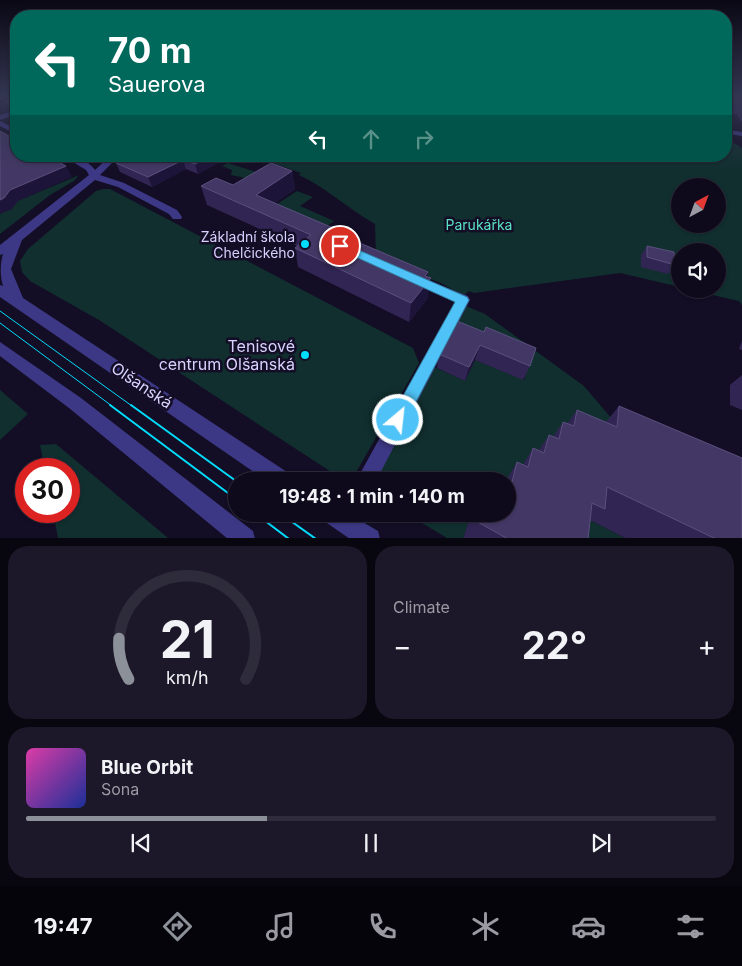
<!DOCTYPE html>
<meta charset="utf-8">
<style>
body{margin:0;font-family:Inter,sans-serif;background:#1c1829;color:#f1f3f6;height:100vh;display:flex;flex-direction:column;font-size:19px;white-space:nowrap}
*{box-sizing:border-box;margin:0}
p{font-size:16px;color:#9b9aa3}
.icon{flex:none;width:28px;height:28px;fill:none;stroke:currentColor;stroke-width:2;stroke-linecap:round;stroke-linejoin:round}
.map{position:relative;height:538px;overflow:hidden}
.panel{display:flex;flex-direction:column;gap:8px;padding:8px;background:#08060f;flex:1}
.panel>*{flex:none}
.hud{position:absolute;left:10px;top:10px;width:722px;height:152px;border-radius:20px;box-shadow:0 1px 4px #0004,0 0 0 1px #2e2b3b;background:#00695c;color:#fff;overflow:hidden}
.needle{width:32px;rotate:41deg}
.controls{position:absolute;left:671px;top:178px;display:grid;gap:10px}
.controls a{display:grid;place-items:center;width:55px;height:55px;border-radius:50%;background:#0e0a1c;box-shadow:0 1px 4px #0004,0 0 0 1px #2e2b3b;font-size:25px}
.speed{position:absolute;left:15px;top:458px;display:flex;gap:10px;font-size:25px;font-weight:700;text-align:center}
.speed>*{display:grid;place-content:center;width:65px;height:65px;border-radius:50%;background:#0e0a1c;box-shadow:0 1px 4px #0004,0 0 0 1px #2e2b3b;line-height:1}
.speed .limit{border:8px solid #d22;background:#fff;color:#111}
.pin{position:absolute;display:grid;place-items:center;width:42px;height:42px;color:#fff;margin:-21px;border:2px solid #fff;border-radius:50%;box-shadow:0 1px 5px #0007}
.me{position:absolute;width:55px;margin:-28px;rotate:28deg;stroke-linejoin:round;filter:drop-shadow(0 0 4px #0008)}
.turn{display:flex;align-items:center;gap:18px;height:105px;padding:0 15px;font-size:22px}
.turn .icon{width:65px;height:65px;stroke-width:2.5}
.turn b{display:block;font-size:35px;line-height:42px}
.lanes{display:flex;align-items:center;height:48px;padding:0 15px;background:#0003;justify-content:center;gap:25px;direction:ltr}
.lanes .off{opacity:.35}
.big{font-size:38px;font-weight:700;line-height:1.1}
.panel .widget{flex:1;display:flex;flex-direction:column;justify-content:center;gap:8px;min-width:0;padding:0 18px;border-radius:20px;background:#1c1829}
.panel .dial{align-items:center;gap:0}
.dial svg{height:130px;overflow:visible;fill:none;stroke:#2e2b3b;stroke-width:7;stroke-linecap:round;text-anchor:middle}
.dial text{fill:#f1f3f6;stroke:none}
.song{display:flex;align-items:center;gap:15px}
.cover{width:60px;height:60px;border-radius:8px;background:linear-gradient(135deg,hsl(320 70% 55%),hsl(230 70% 35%))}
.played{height:5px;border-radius:2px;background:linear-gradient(90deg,#8c9099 35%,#2e2b3b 35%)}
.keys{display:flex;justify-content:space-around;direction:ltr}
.heat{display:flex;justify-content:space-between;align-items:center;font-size:28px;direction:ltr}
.panel .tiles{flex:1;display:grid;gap:8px;grid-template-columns:1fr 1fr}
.widget:last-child{grid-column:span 2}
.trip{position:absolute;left:228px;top:472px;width:288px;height:50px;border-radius:25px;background:#0e0a1c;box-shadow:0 1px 4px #0004,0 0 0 1px #2e2b3b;font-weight:700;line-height:50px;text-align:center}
.tabs{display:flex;height:80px;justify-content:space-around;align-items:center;background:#06040b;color:#9b9aa3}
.tabs .icon{width:35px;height:35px}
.tabs .current{color:#8c9099}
.tabs b{font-size:22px;color:#f1f3f6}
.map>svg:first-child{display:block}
</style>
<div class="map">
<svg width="742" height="539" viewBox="0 0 742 539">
<rect width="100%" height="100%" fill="#130e25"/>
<g fill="#112f2f" fill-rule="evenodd">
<path d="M 727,139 L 742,148 L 742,305 L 739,301 L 686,289 L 718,289 L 718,251 L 680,251 L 680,287 L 620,273 L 474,293 L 469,291 L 463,296 L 443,284 L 376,256 L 375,224 C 348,209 327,188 299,175 L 301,173 L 253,156 L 726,156 ZM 680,186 L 718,186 L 718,224 L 680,224 Z"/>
<polygon points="228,163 256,172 245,178 231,175 232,170 222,166"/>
<polygon points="79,175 74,181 50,195 0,234 0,214 13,203"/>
<polygon points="103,189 110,189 413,348 419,363 351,481 345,481 99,320 30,281 22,272 20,261 28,249 96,191"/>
<polygon points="297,191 313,197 300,206 334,221 321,231 271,208"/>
<polygon points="466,306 485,314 584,386 612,419 506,481 373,481 434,367 465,381 475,360 524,380 529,362 451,335"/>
<polygon points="0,390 28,414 0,440"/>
<polygon points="56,444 168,538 58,538 53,511 69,511 69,469 45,469 40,445"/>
<polygon points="407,514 482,514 470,519 463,539 447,538"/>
<polygon points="578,514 627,539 563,539"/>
</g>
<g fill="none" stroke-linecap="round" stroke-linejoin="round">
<g fill="#3d3885" fill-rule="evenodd">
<polygon points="16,110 16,114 0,120 0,115"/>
<polygon points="0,121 16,129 16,134 0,126"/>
<polygon points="729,130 742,132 742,136 729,134"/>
<path d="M 63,156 C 74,156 88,160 95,170 L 110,156 L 119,156 L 100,175 L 124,183 L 177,210 L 182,217 L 181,219 L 173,219 L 169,214 L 118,187 L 95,180 L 22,240 L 11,269 L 23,298 L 290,474 L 293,481 L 267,481 L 0,297 L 0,285 L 3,286 C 0,276 0,264 3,254 L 0,255 L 0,245 L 89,175 L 86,170 Z"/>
<polygon points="415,275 468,296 470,300 376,481 356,481 455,302 410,282 409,279 410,276"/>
<polygon points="0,342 81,398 253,531 255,539 228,539 69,408 0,356"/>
<polygon points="321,514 349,514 378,531 380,539 350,539 324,521"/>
</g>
<g stroke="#00dcfd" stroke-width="1">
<polyline points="0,311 132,406"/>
<polyline points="0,323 112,406"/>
</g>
<g stroke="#00dcfd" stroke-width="2">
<polyline points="110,405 236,499"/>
<polyline points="131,405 236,481"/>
<polyline points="256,514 289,539"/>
<polyline points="281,514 316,539"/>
</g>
</g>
<g fill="#312653">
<polygon points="0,95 16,95 16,117 14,117"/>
<polygon points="726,95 742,95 742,122 736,114 730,114 731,115 726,122"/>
<polygon points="225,159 198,174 186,169 152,187 120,172 116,163 118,162 117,160"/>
<polygon points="292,171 295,189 275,203 334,232 428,272 427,277 428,298 409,322 298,267 295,248 297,246 207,205 201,186 233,185"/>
<polygon points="647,246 675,265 668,274 641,267 641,255"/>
<polygon points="457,321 530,366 523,380 475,360 465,381 437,368 439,354"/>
<polygon points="742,341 742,350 739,349"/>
<polygon points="742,375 742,410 730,405 730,385"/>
<polygon points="619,406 742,539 627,539 592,521 590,522 588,539 463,539 470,518 472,514 506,514 506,481 498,481 501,476 507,479 517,462 523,465 533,448 539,450 549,435 553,437 563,422 567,424 577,410 606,422"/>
</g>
<g fill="#1d1539">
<polygon points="2,95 8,95 12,103 5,102 10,110 0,113 0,96"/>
<polygon points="211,156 225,156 225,159 198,174 195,164"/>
<polygon points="183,160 186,169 152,187 148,177"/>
<polygon points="66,166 72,177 18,201 12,209 0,214 0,200 10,190"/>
<polygon points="292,171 295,189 260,213 256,195"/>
<polygon points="428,272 427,284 431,278 428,298 409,322 411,303 425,276"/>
<polygon points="480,345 475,360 465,381 469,367"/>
</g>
<g fill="#433865" stroke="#5a507e">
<polygon points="8,95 16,95 16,103 5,102 9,99"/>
<polygon points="728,95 742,95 742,97"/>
<polygon points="0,131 16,140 16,156 47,156 66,166 10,190 4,198 0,200"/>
<polygon points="125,156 211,156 195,164 183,160 148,177 116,163 120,161 117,160"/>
<polygon points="271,163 292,171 256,195 319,222 331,227 334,232 428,272 425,276 431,278 411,303 295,248 311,235 201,186 216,178 233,185"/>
<polygon points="647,246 674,252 675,265 647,257"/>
<polygon points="457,321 484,332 486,327 536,348 530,366 480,345 469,367 439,354"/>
<polygon points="619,406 742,458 742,539 716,539 607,487 605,509 592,503 588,539 508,539 474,520 476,514 506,514 506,481 500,481 501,476 512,482 517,462 528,467 533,448 544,453 549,435 559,439 563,422 574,426 577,410 617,427"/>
</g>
<linearGradient id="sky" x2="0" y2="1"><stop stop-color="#0a0814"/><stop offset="0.56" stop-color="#333651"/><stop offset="1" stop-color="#333651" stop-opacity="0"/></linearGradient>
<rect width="742" height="171" fill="url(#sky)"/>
<polygon fill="#4fc3f7" stroke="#337fa1" points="340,242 467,297 469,300 404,425 398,427 393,425 390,420 393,414 455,302 336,248 336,243"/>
<g fill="#00dcfd" stroke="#130e25" stroke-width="2">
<circle cx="305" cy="244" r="5"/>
<circle cx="305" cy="355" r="5"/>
</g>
<g text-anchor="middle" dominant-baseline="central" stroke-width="5" stroke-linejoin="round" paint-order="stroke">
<g font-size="14" fill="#5ae2c4" stroke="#130e25">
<text x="479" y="224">Parukářka</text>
</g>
<g font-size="14" fill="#d8d2ff" stroke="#130e25" text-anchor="end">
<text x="295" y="236">Základní škola<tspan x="295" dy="16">Chelčického</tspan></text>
</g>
<g font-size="16" fill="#d8d2ff" stroke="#130e25" text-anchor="end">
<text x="295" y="346">Tenisové<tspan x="295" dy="18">centrum Olšanská</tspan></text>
</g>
<g font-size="16" fill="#d8d2ff" stroke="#130e25">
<text transform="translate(142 385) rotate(34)">Olšanská</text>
</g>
</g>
</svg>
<div class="controls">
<a><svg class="needle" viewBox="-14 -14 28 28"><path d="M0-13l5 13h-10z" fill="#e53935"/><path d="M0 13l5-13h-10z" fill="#9b9aa3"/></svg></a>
<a><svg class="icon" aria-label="sound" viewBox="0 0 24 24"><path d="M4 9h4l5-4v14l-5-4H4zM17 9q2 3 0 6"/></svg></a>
</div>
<div class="speed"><div class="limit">30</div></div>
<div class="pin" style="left:340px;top:246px;background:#d93025"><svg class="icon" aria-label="arrive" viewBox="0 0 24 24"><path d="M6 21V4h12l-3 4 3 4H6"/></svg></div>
<svg class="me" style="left:398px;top:420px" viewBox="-20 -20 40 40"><circle r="17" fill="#4fc3f7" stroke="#fff" stroke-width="3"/><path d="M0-11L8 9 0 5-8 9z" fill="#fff"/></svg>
<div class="trip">19:48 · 1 min · 140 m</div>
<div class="hud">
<div class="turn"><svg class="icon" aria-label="left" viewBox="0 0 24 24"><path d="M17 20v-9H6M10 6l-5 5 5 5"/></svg><div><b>70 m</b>Sauerova</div></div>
<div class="lanes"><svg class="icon" aria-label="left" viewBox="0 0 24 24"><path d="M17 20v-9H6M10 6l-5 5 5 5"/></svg><svg class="icon off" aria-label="ahead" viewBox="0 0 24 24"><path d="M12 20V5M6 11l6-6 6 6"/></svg><svg class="icon off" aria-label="right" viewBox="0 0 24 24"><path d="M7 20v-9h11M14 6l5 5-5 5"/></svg></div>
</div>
</div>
<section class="panel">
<div class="tiles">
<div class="widget dial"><svg viewBox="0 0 100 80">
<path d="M14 69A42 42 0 1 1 86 69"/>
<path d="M14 69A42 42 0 0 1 8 44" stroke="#8c9099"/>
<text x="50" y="56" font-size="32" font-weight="700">21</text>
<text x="50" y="72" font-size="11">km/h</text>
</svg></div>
<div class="widget"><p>Climate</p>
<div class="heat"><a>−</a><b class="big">22°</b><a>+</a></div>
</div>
<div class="widget">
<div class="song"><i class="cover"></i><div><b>Blue Orbit</b><p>Sona</p></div></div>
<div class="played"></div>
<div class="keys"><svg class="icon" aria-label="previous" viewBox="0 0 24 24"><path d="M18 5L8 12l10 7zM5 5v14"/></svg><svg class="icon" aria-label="pause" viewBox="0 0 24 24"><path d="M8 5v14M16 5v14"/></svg><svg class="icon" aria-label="next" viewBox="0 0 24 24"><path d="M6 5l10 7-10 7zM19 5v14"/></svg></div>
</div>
</div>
</section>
<nav class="tabs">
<b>19:47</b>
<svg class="icon current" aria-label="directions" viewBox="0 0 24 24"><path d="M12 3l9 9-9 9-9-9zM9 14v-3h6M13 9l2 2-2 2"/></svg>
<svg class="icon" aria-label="music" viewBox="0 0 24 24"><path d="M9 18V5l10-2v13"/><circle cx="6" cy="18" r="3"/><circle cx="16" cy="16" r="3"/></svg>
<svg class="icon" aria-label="phone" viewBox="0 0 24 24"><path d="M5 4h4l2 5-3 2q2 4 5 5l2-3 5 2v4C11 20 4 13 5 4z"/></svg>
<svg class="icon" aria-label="climate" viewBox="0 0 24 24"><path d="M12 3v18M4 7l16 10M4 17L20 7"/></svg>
<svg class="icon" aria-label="car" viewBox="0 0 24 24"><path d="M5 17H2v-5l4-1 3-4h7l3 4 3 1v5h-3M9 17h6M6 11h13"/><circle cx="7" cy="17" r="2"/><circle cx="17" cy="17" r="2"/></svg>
<svg class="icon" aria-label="filters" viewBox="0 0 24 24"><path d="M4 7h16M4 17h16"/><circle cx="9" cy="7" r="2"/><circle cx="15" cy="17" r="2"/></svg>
</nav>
